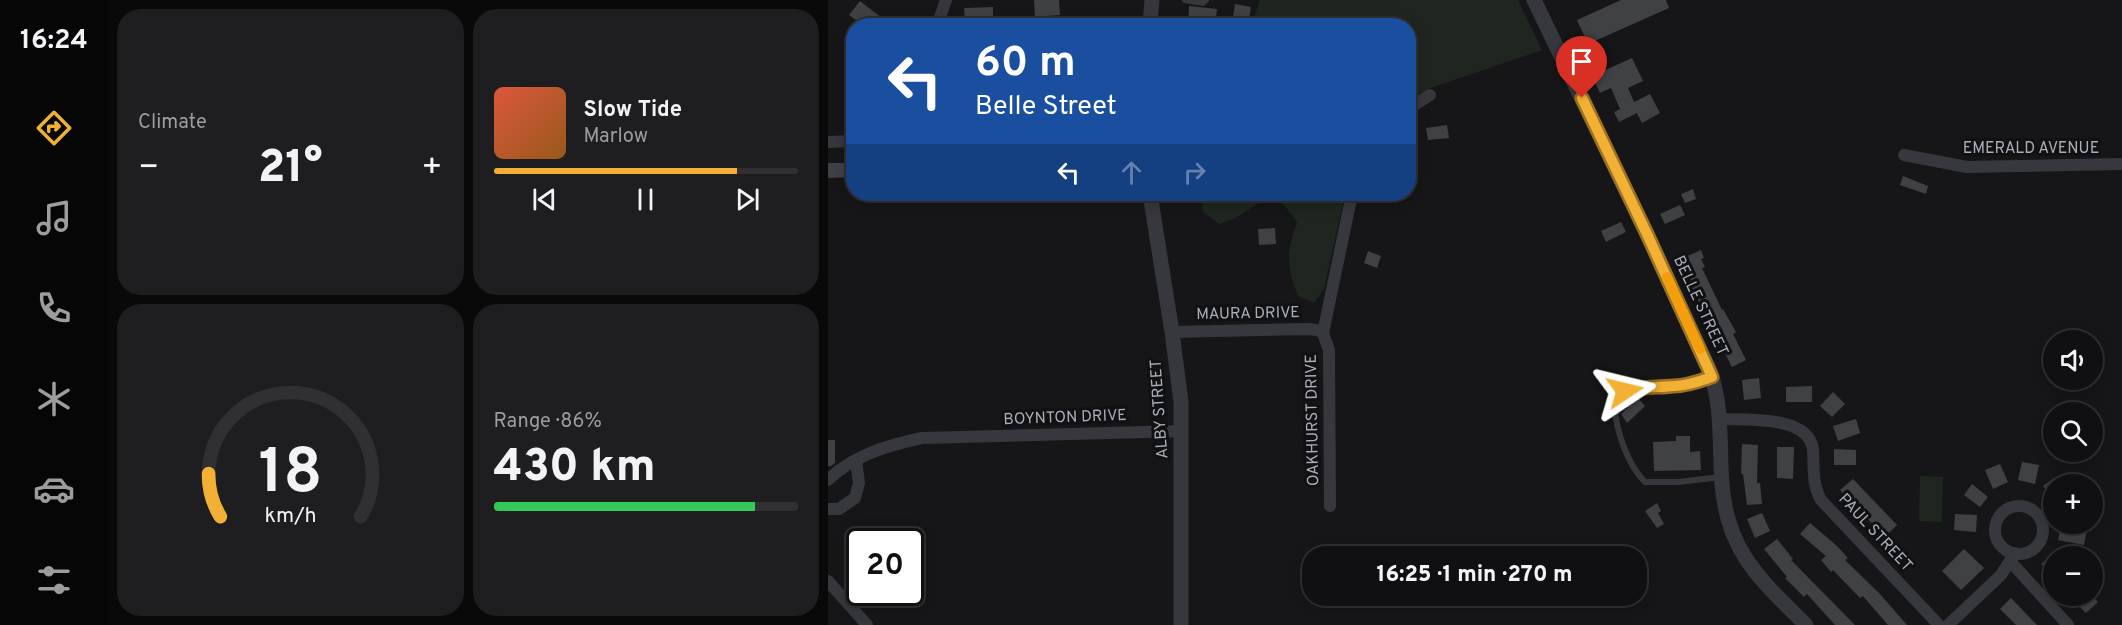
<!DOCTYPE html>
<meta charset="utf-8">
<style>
body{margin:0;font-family:Overpass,sans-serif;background:#1e1e20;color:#f1f3f6;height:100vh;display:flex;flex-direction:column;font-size:22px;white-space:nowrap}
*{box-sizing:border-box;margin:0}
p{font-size:20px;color:#9c9d9f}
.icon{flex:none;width:33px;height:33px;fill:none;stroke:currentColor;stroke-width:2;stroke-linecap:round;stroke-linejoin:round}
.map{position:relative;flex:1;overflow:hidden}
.drawer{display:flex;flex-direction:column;gap:9px;padding:9px;background:#09090a;width:720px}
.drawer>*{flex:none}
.top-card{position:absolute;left:18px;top:18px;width:570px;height:183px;border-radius:24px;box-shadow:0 3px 15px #0003,0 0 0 2px #303032;background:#1a4fa0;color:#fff;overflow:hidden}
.tools{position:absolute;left:1215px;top:330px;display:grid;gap:12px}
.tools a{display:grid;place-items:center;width:60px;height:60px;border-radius:50%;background:#101012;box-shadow:0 3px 15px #0003,0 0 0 2px #303032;font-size:30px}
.speed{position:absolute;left:18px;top:528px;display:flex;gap:12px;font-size:30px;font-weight:700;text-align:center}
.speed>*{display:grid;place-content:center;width:78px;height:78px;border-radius:50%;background:#101012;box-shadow:0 3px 15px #0003,0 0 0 2px #303032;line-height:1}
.speed .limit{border:3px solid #111;border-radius:9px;background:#fff;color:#111}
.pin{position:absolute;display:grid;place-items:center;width:51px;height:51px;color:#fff;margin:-62px -26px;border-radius:50% 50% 50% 0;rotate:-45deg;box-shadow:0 0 6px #0007}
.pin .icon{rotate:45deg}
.me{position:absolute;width:66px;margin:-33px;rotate:80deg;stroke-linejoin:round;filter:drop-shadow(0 0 4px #0008)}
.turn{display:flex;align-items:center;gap:21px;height:126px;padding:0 30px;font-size:27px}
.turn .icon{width:78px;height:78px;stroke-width:2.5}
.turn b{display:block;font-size:42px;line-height:51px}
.lanes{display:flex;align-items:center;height:57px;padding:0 30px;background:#0003;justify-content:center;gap:30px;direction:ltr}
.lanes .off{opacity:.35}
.big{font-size:45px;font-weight:800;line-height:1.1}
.drawer .widget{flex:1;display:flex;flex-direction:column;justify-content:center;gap:9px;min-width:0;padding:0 21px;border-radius:24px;background:#1e1e20}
.drawer .dial{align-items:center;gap:0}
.dial svg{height:156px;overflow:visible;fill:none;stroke:#303032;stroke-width:7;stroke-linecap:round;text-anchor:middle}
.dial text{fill:#f1f3f6;stroke:none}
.song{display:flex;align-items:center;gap:18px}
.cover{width:72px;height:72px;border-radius:9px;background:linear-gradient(135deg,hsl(10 70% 55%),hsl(30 70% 35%))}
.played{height:6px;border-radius:3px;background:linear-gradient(90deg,#f2b134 80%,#303032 80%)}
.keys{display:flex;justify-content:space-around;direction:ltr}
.heat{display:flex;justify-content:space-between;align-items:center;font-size:33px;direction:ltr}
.charge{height:9px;border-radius:4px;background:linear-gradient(90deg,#34c759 86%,#303032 0)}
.drawer .tiles{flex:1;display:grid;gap:9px;grid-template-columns:repeat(2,1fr)}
.trip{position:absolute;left:474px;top:546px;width:345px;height:60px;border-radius:24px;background:#101012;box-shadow:0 3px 15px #0003,0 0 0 2px #303032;font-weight:800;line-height:60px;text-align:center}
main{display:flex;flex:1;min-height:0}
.menu{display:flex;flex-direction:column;width:108px;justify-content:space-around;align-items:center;background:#060607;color:#9c9d9f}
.menu .icon{width:42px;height:42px}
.menu .current{color:#f2b134}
.menu b{font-size:27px;color:#f1f3f6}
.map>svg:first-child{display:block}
</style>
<main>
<nav class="menu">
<b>16:24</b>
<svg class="icon current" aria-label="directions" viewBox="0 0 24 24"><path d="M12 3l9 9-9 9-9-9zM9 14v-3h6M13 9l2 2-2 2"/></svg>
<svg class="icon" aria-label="music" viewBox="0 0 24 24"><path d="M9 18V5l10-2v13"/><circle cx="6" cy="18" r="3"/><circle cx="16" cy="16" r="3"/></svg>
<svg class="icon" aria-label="phone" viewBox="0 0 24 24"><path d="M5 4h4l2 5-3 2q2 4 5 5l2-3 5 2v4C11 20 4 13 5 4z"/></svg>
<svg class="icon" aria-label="climate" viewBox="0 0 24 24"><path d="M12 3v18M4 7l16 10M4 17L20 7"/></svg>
<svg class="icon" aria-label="car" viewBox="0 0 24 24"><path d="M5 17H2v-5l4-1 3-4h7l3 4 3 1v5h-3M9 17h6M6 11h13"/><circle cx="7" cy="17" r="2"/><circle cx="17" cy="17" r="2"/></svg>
<svg class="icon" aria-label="filters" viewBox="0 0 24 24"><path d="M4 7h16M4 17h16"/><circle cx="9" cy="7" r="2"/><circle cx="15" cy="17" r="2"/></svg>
</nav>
<section class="drawer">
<div class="tiles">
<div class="widget"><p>Climate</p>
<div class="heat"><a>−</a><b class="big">21°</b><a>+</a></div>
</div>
<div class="widget">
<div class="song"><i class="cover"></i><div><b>Slow Tide</b><p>Marlow</p></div></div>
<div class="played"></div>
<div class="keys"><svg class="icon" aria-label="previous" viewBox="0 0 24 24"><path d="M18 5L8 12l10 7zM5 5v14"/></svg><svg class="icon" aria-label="pause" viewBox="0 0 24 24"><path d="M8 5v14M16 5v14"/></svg><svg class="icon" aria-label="next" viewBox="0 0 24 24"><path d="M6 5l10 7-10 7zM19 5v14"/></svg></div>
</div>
<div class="widget dial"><svg viewBox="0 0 100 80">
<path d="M14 69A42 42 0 1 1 86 69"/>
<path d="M14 69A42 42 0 0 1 8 47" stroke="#f2b134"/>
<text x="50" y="56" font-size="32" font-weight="700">18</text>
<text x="50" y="72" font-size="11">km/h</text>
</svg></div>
<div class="widget"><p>Range · 86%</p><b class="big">430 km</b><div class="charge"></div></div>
</div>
</section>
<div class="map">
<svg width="1294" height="625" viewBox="0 0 1294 625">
<rect width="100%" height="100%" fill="#161618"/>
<g fill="#1e261f">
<polygon points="432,0 690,0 714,50 600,89 581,100 580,26 420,25 425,20"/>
<path d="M 373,194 L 517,194 L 496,289 L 486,303 L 470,296 C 458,265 458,254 469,222 L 453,201 L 429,204 L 408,218 L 391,224 L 375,212 Z"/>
<polygon points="1092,476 1115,477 1114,522 1091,521"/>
</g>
<g fill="#404145">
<polygon points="206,0 231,0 232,15 207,17"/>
<polygon points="793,0 838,0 841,8 760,44 749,20"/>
<polygon points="32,1 54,18 49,26 36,26 21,15"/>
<polygon points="407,4 423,7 421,19 405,17"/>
<polygon points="361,6 389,9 387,26 360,26"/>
<polygon points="165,7 165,21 137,22 136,8"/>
<polygon points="804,58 815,81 800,88 806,102 822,94 832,113 814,123 809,113 791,122 786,112 792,109 783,88 772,93 764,76"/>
<polygon points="619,125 621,138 600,140 598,128"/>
<polygon points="0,163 23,163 23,177 0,178"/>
<polygon points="1075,176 1100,186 1098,194 1072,185"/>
<polygon points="865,189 868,199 857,203 853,194"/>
<polygon points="852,205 857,215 837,224 832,214"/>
<polygon points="793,222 798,232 778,242 773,231"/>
<polygon points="447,228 448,244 431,245 430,229"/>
<polygon points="873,250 876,258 873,259 877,267 874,268 894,310 895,309 908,332 905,334 918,360 904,367 864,288 866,287 853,259"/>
<polygon points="540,251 553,256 549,268 536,263"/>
<polygon points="931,378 933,398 916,400 914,380"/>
<polygon points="984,386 984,402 958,402 958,387"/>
<polygon points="1005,392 1017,404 1004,417 992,406"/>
<polygon points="810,398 817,406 799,423 793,414"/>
<polygon points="1028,419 1032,433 1010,441 1005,426"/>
<polygon points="848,436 862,436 862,452 872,451 873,470 826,471 825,442 848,441"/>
<polygon points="0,440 7,440 7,463 3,466 0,466"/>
<polygon points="914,444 930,445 929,483 932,483 934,504 919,505 915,474 913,474"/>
<polygon points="949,447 966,447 965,479 949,478"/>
<polygon points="1006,449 1028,450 1028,465 1006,465"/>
<polygon points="1194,462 1211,465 1207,484 1190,480"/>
<polygon points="1172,464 1180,482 1165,489 1157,470"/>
<polygon points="1226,478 1226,501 1215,486"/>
<polygon points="1025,479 1069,525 1057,537 1012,490"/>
<polygon points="1144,484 1160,497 1152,507 1136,495"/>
<polygon points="829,503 833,511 830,513 836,524 829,528 817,511"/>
<polygon points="934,513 942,531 927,538 919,519"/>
<polygon points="1127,514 1149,515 1148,532 1126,530"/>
<polygon points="982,523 1009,546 1020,558 1017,560 1052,594 1079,625 1060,625 1035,596 1032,598 1005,570 1003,572 993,560 998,556 972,534"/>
<polygon points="1233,525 1259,529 1256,545 1230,540"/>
<polygon points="949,539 965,559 963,560 1027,625 1007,625 979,594 976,597 957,578 959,577 936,549"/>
<polygon points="1136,549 1156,568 1133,590 1114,571"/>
<polygon points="1226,552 1226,577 1213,564"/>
<polygon points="1241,596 1264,596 1270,602 1258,613"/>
<polygon points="1183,598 1209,625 1188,625 1172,609"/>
</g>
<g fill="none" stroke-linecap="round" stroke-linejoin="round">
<g stroke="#37383d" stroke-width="6">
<polyline points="357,0 375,3 378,0"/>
<path d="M 882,378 C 870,382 857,386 844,387 C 818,387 806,382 786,403 C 788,429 798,463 817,482 L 850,482 L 893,477"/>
</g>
<g stroke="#37383d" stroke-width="12">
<polyline points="109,26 118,0"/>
<polyline points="580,109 602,95"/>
<polyline points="0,142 26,141"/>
<polyline points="1076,155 1139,167 1294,164"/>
<polyline points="344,332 480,329 489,330 495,333"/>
<path d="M 892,419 C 918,420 982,415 985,450 C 986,468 984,484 993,500 L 1111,625"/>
<path d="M 0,480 C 24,456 60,445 94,438 L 354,431"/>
<circle cx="1191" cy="530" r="24"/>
<polyline points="502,506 501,350 495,333 524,194"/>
<polyline points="0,509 11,509 27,498 31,483 28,460"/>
<polyline points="1182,561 1240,625"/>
<polyline points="0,581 39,625"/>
<polyline points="1120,625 1173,575 1187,553"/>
</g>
<g stroke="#37383d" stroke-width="15">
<path d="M 706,0 L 819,234 L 882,371 C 895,408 891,446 894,484 C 899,552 933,580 978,625"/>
<polyline points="322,26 324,0"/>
<polyline points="322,194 344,332 353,402 353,625"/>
</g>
</g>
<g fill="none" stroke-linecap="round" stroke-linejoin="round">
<g stroke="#9d7322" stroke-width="15">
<path id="route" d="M 754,98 L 819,234 L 884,377 C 872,381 859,386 846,386 C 827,388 818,386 797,391"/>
</g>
<use href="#route" stroke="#f2b134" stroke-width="10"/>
<polyline stroke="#f59e0b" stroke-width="10" points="839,277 872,349"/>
</g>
<g text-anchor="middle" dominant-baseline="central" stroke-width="6" stroke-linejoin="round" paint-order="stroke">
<g font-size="16" fill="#a8adb8" stroke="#111113">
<text x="1203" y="149">EMERALD AVENUE</text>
<text transform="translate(872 306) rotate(65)">BELLE STREET</text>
<text transform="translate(420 314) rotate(-1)">MAURA DRIVE</text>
<text transform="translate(332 409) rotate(-94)">ALBY STREET</text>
<text transform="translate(237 418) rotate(-2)">BOYNTON DRIVE</text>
<text transform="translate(485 420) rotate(-91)">OAKHURST DRIVE</text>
<text transform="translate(1047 533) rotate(47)">PAUL STREET</text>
</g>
</g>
</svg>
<div class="tools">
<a><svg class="icon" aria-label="sound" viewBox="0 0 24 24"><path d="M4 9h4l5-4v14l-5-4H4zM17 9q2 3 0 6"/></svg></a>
<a><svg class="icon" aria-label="search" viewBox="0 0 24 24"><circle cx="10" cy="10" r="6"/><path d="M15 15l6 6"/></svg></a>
<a>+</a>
<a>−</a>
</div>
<div class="speed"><div class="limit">20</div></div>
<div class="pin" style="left:754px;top:98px;background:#d93025"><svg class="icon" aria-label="arrive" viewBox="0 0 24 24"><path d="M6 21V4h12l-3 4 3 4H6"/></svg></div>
<svg class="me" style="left:797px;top:391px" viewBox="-20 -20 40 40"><path d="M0-17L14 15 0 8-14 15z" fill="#f2b134" stroke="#fff" stroke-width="4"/></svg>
<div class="trip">16:25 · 1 min · 270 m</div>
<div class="top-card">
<div class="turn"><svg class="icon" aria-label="left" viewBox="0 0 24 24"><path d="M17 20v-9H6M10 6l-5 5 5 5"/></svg><div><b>60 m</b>Belle Street</div></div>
<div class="lanes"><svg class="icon" aria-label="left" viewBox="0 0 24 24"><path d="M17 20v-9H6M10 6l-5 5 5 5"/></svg><svg class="icon off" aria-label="ahead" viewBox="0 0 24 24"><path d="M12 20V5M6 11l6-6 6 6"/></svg><svg class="icon off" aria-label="right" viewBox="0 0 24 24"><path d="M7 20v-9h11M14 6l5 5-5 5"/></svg></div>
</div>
</div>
</main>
